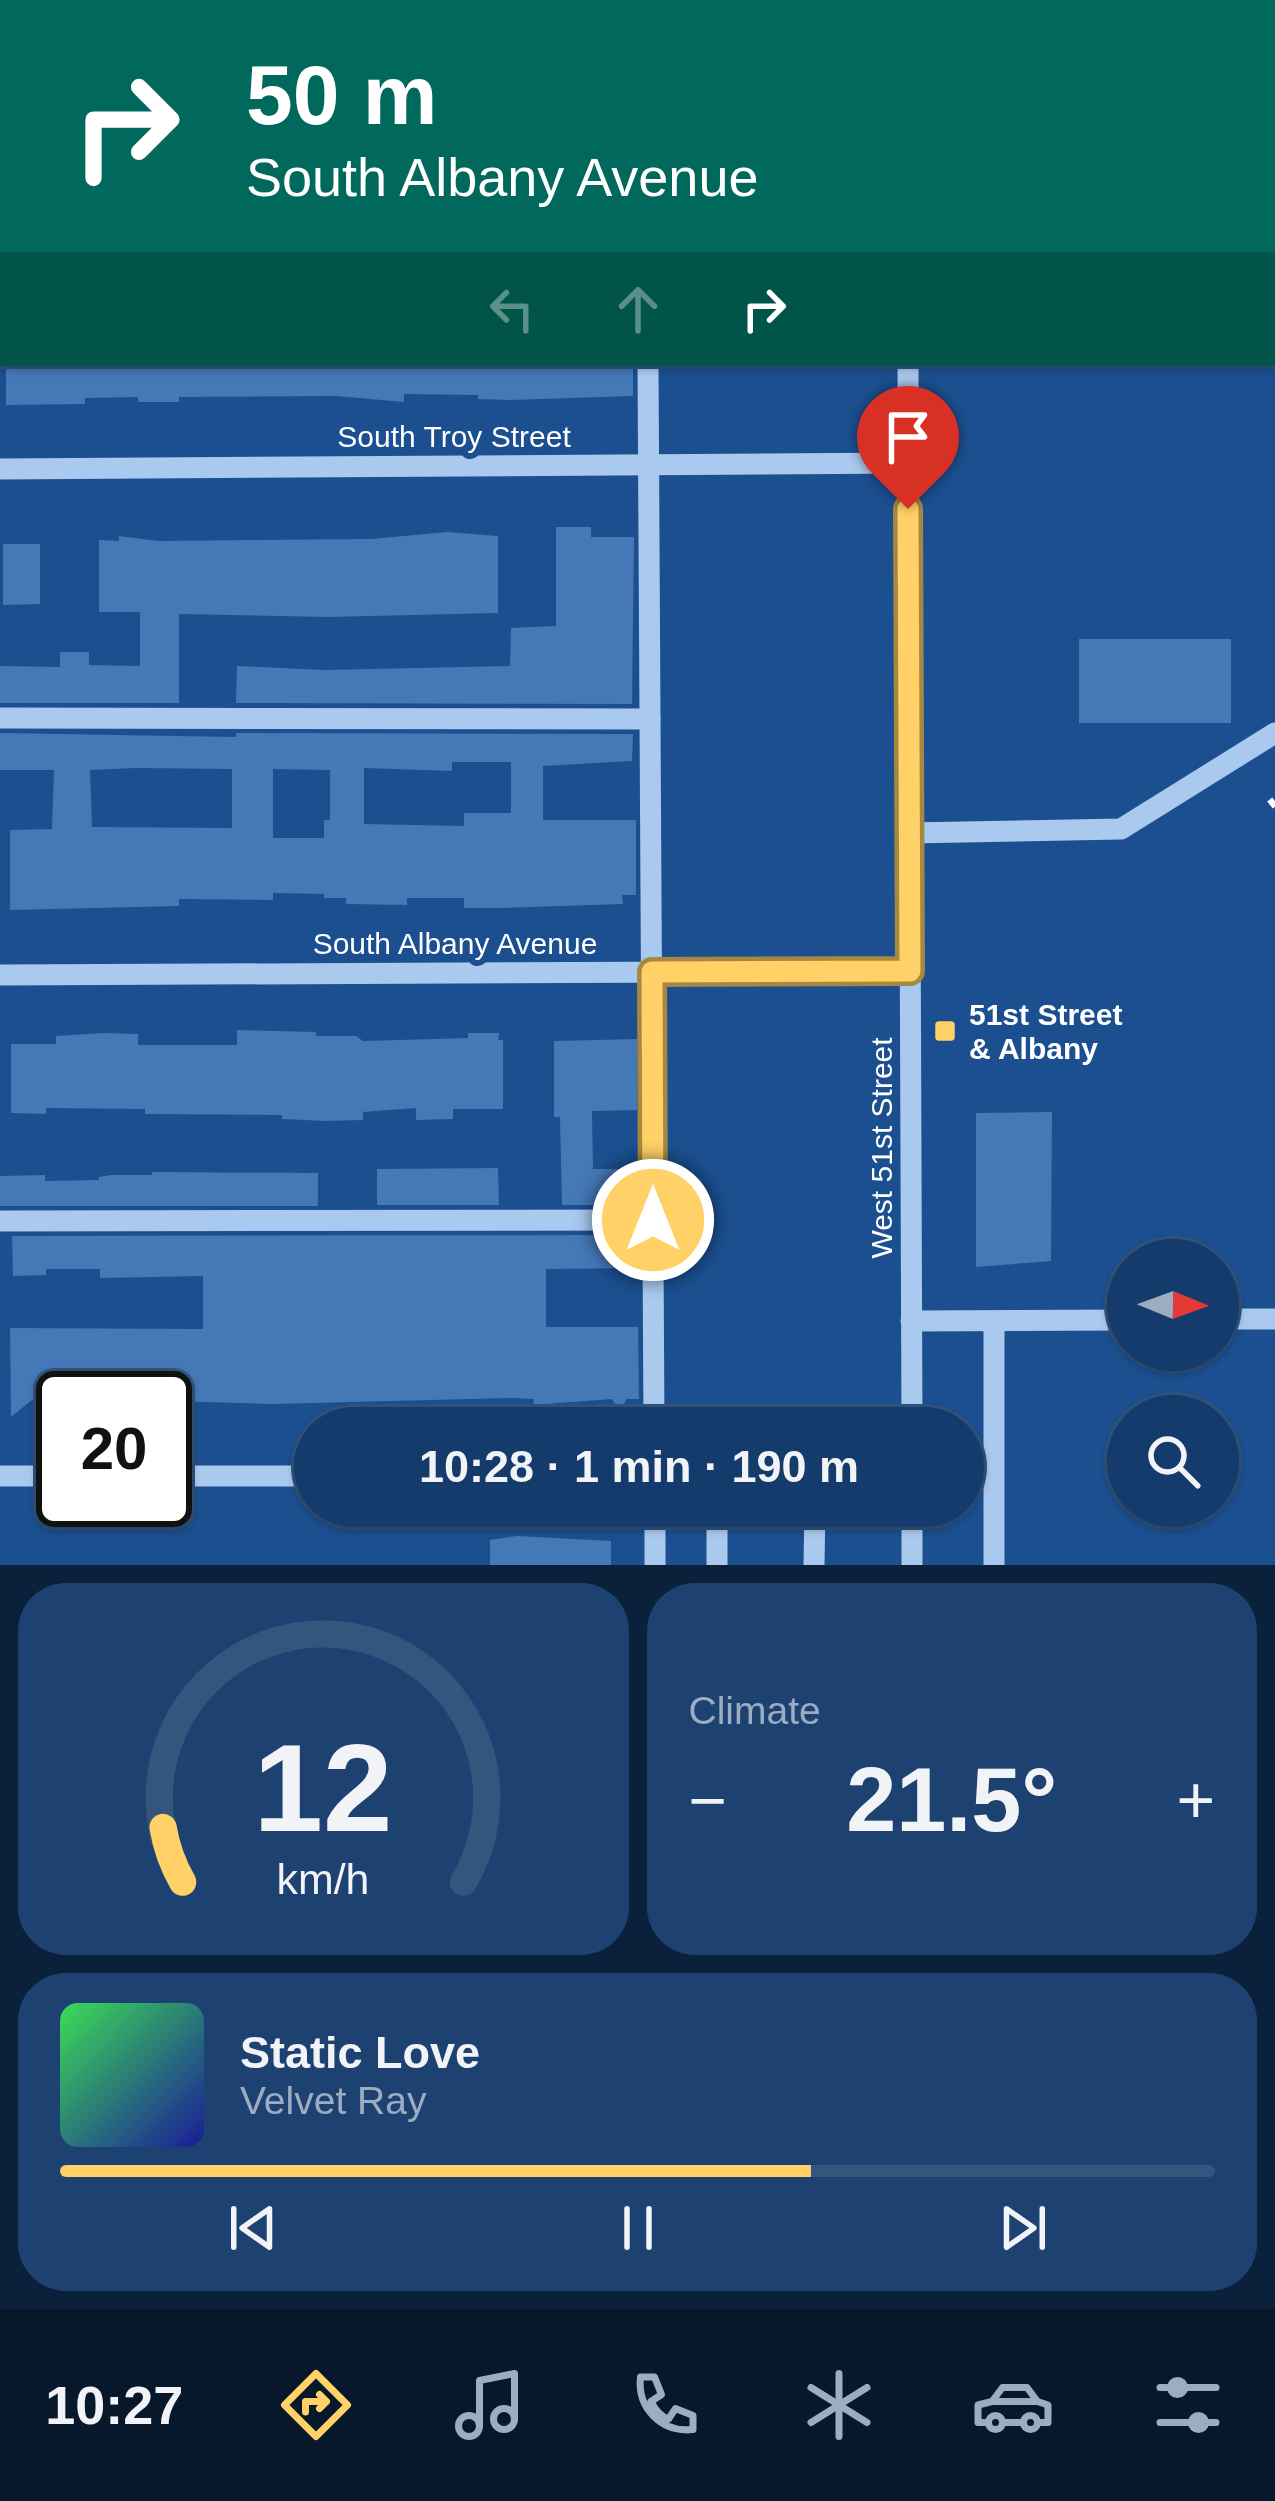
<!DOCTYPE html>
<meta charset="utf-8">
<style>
body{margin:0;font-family:Helvetica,sans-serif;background:#1d4271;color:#f1f3f6;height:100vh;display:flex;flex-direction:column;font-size:45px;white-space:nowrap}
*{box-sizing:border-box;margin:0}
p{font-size:39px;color:#9dadc1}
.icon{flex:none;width:66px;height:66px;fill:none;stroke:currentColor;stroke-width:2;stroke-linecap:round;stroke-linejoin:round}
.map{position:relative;height:1565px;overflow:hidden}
.drawer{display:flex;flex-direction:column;gap:18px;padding:18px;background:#0b203b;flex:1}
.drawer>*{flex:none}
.guide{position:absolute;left:0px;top:0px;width:1275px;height:366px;box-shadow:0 3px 9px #0004,0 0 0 3px #33557e;background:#00695c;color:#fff;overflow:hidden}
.needle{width:78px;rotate:91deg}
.fabs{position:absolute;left:1107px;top:1239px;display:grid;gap:24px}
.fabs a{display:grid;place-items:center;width:132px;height:132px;border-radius:50%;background:#143b6b;box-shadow:0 3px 9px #0004,0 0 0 3px #33557e;font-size:60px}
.speed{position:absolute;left:36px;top:1371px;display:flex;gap:24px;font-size:60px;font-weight:700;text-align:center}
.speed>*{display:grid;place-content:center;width:156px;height:156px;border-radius:50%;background:#143b6b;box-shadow:0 3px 9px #0004,0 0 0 3px #33557e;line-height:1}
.speed .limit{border:6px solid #111;border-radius:18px;background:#fff;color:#111}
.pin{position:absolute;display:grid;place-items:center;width:102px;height:102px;color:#fff;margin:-123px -51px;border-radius:50% 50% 50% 0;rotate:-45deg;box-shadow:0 0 12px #0007}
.pin .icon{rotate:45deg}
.me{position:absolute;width:132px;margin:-66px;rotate:0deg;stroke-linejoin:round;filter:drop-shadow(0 0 9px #0008)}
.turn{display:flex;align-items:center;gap:42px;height:252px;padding:0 48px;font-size:54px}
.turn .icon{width:156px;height:156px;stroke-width:2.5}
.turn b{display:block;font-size:84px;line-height:102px}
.lanes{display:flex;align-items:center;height:114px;padding:0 48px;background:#0003;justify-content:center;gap:60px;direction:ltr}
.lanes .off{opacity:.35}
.big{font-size:90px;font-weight:800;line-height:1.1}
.drawer .tile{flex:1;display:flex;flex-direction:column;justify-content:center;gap:18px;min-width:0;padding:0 42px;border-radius:48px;background:#1d4271}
.drawer .dial{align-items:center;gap:0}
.dial svg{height:312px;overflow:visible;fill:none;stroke:#33557e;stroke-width:7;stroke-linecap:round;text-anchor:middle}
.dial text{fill:#f1f3f6;stroke:none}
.song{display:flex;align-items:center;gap:36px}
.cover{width:144px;height:144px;border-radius:18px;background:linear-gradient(135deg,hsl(130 70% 55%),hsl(240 70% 35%))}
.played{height:12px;border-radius:6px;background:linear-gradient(90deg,#ffd166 65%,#33557e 65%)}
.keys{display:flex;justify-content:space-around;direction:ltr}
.heat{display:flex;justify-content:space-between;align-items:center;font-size:66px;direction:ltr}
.drawer .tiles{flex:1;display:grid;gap:18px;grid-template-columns:1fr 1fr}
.tile:last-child{grid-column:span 2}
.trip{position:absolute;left:294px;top:1407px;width:690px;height:120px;border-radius:60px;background:#143b6b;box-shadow:0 3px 9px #0004,0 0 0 3px #33557e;font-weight:800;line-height:120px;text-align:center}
.dock{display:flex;height:192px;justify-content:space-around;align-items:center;background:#08182b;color:#9dadc1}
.dock .icon{width:84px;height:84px}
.dock .selected{color:#ffd166}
.dock b{font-size:54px;color:#f1f3f6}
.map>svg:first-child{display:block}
</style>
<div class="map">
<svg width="1275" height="1565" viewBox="0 0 1275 1565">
<rect width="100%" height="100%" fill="#1b4f8f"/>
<g fill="#4478b7" fill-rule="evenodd">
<polygon points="6,363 633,363 633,396 511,400 478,399 478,395 404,394 404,402 336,396 179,397 179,402 138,402 138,397 85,398 85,404 6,405"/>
<polygon points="556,527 591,527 591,537 634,537 632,704 236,703 237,666 325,670 510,666 511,628 556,626"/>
<polygon points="447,532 498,536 498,613 327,617 179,614 179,703 0,703 0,666 60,667 60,652 89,652 89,665 140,666 140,612 99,612 99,540 119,541 119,536 158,541 371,539"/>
<polygon points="3,544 40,544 40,604 3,605"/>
<rect x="1079" y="639" width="152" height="84"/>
<path d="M 0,733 L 236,737 L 236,733 L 633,734 L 632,761 L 543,766 L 543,820 L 636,820 L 636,895 L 622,895 L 623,904 L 503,908 L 464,908 L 464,898 L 407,898 L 407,905 L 346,904 L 346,898 L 324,898 L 324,894 L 273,893 L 273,900 L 179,899 L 179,906 L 10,910 L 10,830 L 52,829 L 54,770 L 0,770 ZM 452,762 L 511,762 L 511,813 L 464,813 L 464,826 L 364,824 L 364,768 L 452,771 ZM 136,768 L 232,769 L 232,828 L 92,827 L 90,770 ZM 273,769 L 330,770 L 330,820 L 324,820 L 324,838 L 273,838 Z"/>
<polygon points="237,1030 316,1032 316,1036 356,1036 363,1041 468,1038 468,1033 499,1033 498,1040 503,1040 503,1109 453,1109 453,1119 416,1120 416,1108 363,1112 363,1120 326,1121 282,1119 282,1115 145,1114 145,1109 46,1108 46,1114 11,1113 11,1044 56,1044 56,1036 103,1033 138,1034 138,1045 237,1045"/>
<polygon points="637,1039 637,1110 592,1111 593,1169 638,1169 638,1205 562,1205 560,1117 554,1117 554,1041"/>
<polygon points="1052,1112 1051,1261 976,1267 976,1113"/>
<polygon points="498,1168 499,1205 377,1205 377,1169"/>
<polygon points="152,1172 318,1173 318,1206 0,1206 0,1176 45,1175 45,1181 99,1180 99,1177 111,1175 152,1175"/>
<polygon points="638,1235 638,1268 546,1269 546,1327 638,1327 639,1399 627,1399 619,1411 612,1399 533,1405 534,1399 512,1398 273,1404 63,1398 63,1401 32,1400 11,1417 10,1328 203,1329 203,1276 100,1278 100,1269 46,1269 46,1275 13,1276 12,1236"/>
<polygon points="517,1536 611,1541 611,1565 490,1565 490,1540"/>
</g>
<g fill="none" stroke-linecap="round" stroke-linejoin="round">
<g stroke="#a9c9ee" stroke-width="21">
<polyline points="732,0 732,3"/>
<polyline points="906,3 906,0"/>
<polyline points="0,214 3,214"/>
<polyline points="648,363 654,1428"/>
<polyline points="908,363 912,1428"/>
<polyline points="0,469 908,463"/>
<polyline points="0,718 650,719"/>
<polyline points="909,833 1121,829 1275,733"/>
<polyline points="0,975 910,971"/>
<polyline points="0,1221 653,1220"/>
<polyline points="1218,1319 1275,1319"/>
<polyline points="911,1321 1128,1320"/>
<polyline points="994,1321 994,1565"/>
<polyline points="0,1476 63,1476"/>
<polyline points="165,1476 315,1476"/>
<polyline points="655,1506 655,1565"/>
<polyline points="717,1506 717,1565"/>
<polyline points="912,1506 912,1565"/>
<polyline points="814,1565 815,1506"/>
</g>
<polyline stroke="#fff" stroke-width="9" stroke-dasharray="21 9" stroke-linecap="butt" points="1270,805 1275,801"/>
</g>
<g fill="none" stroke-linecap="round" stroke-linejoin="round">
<g stroke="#a68842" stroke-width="30">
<polyline id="route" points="653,1220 652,972 910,971 908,509"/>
</g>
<use href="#route" stroke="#ffd166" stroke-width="21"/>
</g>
<rect fill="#ffd166" stroke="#1b4f8f" stroke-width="4.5" x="933" y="1019" width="24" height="24" rx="6"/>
<g text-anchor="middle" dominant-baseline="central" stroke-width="12" stroke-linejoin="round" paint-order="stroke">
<g font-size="30" fill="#fff" stroke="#1b4f8f">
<text x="454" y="436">South Troy Street</text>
<text x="455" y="943">South Albany Avenue</text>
<text transform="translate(881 1148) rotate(-90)">West 51st Street</text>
</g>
<g font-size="30" font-weight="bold" fill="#fff" stroke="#1b4f8f" text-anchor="start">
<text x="969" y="1014">51st Street<tspan x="969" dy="34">&amp; Albany</tspan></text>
</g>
</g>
</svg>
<div class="fabs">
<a><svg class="needle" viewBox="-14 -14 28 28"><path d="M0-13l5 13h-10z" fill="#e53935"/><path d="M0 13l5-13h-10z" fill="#9dadc1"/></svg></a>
<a><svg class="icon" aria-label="search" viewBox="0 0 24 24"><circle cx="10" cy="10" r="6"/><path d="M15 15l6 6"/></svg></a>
</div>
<div class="speed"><div class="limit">20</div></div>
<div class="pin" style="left:908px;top:509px;background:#d93025"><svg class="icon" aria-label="arrive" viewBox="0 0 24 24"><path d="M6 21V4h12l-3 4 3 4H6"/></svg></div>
<svg class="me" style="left:653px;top:1220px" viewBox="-20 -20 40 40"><circle r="17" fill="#ffd166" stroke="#fff" stroke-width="3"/><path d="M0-11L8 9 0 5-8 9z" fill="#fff"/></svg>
<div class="trip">10:28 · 1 min · 190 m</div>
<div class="guide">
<div class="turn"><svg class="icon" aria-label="right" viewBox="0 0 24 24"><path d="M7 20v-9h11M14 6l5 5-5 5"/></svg><div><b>50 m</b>South Albany Avenue</div></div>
<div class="lanes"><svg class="icon off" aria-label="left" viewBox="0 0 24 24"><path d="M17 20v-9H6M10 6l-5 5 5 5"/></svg><svg class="icon off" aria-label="ahead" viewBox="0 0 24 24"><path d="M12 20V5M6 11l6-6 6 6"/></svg><svg class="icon" aria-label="right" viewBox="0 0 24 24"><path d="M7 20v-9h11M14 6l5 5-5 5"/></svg></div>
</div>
</div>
<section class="drawer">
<div class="tiles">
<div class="tile dial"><svg viewBox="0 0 100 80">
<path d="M14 69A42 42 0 1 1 86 69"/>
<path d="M14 69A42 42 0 0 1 9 55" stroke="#ffd166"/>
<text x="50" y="56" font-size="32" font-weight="700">12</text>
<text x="50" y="72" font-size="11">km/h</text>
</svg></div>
<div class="tile"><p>Climate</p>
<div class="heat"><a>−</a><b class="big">21.5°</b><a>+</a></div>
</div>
<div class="tile">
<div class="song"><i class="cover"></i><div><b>Static Love</b><p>Velvet Ray</p></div></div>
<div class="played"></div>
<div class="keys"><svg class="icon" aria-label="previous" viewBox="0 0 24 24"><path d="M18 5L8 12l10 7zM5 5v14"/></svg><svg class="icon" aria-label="pause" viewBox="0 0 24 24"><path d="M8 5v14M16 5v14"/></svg><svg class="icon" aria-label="next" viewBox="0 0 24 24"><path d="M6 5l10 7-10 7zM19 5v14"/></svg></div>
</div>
</div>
</section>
<nav class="dock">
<b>10:27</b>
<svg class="icon selected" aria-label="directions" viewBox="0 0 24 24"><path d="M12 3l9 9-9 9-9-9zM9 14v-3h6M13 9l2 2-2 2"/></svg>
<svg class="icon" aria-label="music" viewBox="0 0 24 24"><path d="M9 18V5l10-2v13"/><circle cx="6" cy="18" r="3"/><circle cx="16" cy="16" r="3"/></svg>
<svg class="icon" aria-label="phone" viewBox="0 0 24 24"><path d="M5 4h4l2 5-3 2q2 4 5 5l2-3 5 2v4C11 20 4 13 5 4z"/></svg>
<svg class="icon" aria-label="climate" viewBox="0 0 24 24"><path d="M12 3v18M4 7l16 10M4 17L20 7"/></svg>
<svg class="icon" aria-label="car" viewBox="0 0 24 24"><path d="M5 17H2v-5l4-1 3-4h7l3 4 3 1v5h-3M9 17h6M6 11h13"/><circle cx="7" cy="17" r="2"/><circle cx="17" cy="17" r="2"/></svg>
<svg class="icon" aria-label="filters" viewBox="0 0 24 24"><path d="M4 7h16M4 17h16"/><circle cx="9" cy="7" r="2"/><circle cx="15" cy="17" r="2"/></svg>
</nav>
